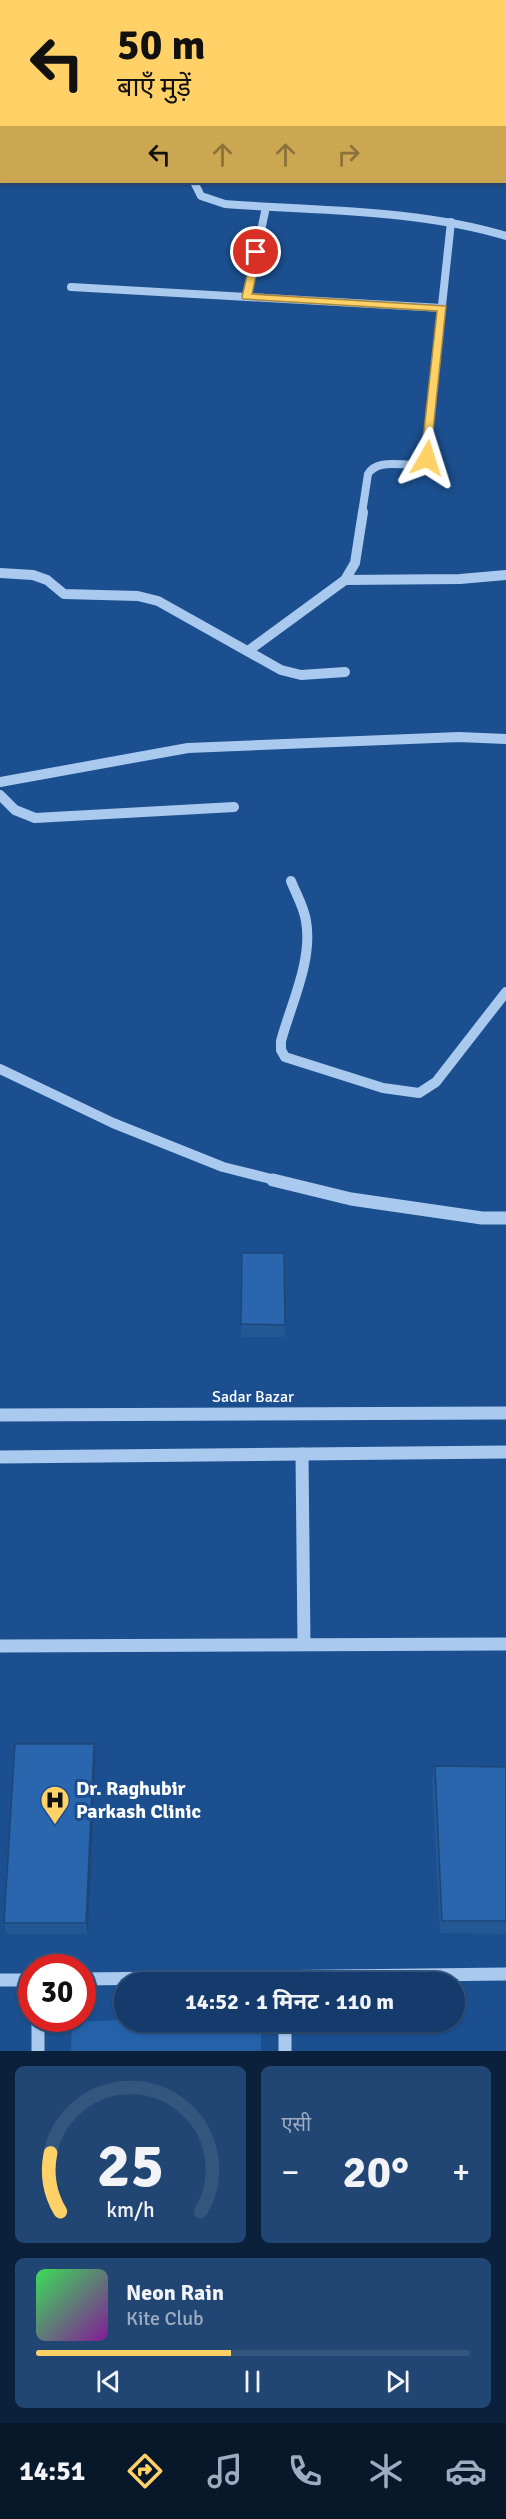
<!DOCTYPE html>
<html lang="hi">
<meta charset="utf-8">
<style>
body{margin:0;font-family:Signika,"Noto Sans Devanagari",sans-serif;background:#214673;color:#f1f3f6;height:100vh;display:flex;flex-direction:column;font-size:22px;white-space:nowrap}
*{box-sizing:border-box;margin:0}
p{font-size:20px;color:#9dadc1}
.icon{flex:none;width:33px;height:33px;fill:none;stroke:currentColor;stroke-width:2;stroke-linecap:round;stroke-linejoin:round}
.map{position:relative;height:2051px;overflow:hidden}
.panel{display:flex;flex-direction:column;gap:15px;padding:15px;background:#0b203b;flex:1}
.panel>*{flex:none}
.hud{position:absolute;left:0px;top:0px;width:507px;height:183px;box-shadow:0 2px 4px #0004,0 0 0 2px #33557e;background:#ffd166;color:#111;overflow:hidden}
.speed{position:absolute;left:18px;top:1954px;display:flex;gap:12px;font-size:30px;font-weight:700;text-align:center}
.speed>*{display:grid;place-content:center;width:78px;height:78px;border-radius:50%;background:#143b6b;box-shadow:0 2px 4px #0004,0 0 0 2px #33557e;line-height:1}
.speed .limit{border:9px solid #d22;background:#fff;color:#111}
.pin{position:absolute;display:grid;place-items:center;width:51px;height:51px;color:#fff;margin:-26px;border:3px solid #fff;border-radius:50%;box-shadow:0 2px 6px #0007}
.me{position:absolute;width:66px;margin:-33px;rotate:6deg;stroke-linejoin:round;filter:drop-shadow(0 0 4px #0008)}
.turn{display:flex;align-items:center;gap:21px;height:126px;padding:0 18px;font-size:27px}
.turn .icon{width:78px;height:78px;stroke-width:2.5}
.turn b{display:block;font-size:42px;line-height:51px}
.lanes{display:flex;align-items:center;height:57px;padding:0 18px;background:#0003;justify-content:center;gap:30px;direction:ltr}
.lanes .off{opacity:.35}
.big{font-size:45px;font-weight:700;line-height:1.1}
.panel .tile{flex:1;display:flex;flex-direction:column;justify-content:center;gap:9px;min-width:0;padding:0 21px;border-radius:9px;background:#214673}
.panel .dial{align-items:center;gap:0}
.dial svg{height:156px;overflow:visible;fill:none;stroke:#33557e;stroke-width:7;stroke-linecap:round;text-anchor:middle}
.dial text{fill:#f1f3f6;stroke:none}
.song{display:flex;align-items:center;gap:18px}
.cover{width:72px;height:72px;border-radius:9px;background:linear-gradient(135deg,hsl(130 70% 55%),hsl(290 70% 35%))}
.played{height:6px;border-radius:3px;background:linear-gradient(90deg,#ffd166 45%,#33557e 45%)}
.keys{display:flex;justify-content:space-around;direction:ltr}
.heat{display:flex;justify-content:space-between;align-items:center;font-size:33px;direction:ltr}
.panel .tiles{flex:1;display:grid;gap:15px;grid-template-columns:1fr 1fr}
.tile:last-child{grid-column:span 2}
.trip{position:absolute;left:114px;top:1972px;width:351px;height:60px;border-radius:30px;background:#143b6b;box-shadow:0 2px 4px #0004,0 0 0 2px #33557e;font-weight:700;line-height:60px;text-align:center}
.tab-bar{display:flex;height:96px;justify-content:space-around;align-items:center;background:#08182b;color:#9dadc1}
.tab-bar .icon{width:42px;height:42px}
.tab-bar .active{color:#ffd166}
.tab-bar b{font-size:27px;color:#f1f3f6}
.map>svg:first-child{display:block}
</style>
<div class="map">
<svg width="506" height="2051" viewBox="0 0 506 2051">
<rect width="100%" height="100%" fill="#1b4f8f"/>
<polygon fill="#2461a8" points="124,2020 124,2022 261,2022 261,2051 71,2051 72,2022"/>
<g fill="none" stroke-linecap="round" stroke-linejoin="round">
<g stroke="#a9c9ee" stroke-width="8">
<polyline points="276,0 289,2"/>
<polyline points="473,0 493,2"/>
<polyline points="389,2 405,0"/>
<path d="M 194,182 L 201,196 L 225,204 C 317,211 417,209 506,236"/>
<polyline points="71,287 442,308"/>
<polyline points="247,297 266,207"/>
<path d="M 362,513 L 368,474 C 379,456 408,469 425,463 L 451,222"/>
</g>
<g stroke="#a9c9ee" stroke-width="10">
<polyline points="0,573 33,575 47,580 64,594 138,596 158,601 281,670 301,675 345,672"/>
<polyline points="345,580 460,579 506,575"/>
<polyline points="248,651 345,580 355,563 363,512"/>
<polyline points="0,782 188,748 459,737 506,739"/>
<polyline points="0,795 15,810 35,818 234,807"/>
<path d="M 291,881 C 296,894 304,907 306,921 C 313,960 291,1004 281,1041 L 281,1050 L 285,1057 L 383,1088 L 419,1093 L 436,1082 L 506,992"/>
<polyline points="0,1069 113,1123 223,1167 279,1181"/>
</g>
<g stroke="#a9c9ee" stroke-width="13">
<polyline points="273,1180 351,1199 482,1218 506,1218"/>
<polyline points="0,1415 506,1413"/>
<polyline points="302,1454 304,1644"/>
<polyline points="0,1457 506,1452"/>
<polyline points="0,1646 506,1644"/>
<polyline points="82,1979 506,1974"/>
<polyline points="0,1980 32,1980"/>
<polyline points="38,2019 38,2051"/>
<polyline points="285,2022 285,2051"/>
</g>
</g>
<g fill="#245895">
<polygon points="242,1253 285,1325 285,1337 241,1337"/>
<polygon points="94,1744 96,1757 88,1934 7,1934 4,1923"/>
<polygon points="435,1766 506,1767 506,1934 440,1933 432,1780"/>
</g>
<polygon fill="#1d4779" points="94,1744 96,1757 88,1934 86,1923"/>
<g fill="#2a66ad" stroke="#1d4779" stroke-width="1.5">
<polygon points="242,1253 284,1253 285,1325 241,1324"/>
<polygon points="15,1744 94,1744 86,1923 4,1923"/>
<polygon points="435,1766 506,1767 506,1921 442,1921"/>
</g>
<polygon fill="#ffd166" stroke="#a68842" stroke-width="1.5" points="253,250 261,252 252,294 446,306 430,460 427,461 421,458 437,311 243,299 242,297"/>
<defs>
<g id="hospital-pin" transform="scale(1.5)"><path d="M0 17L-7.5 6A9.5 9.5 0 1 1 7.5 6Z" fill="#ffd166" stroke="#1b4f8f"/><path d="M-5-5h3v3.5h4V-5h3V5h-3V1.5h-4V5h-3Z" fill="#111"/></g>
</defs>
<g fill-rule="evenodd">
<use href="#hospital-pin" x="55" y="1800"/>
</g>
<g text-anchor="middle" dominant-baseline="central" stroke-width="6" stroke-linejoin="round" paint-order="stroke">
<g font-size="16" fill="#fff" stroke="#1b4f8f">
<text x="253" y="1397">Sadar Bazar</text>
</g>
<g font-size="20" font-weight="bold" fill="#fff" stroke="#1b4f8f" text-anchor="start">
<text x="76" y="1788">Dr. Raghubir<tspan x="76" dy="23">Parkash Clinic</tspan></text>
</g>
</g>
</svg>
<div class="speed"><div class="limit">30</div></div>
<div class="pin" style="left:256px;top:252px;background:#d93025"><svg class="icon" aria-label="arrive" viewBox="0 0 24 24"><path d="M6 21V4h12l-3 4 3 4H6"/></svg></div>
<svg class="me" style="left:427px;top:458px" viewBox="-20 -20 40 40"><path d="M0-17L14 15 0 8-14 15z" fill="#ffd166" stroke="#fff" stroke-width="4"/></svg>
<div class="trip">14:52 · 1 मिनट · 110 m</div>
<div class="hud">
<div class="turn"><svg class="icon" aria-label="left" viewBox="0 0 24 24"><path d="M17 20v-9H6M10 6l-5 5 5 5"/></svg><div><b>50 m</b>बाएँ मुड़ें</div></div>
<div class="lanes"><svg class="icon" aria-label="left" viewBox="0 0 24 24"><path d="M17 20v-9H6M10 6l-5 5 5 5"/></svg><svg class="icon off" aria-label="ahead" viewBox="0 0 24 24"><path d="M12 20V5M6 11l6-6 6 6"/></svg><svg class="icon off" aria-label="ahead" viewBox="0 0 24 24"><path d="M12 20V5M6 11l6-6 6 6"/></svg><svg class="icon off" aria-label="right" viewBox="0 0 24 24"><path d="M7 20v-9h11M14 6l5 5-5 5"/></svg></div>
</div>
</div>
<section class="panel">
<div class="tiles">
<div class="tile dial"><svg viewBox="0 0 100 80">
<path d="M14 69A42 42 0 1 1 86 69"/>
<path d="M14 69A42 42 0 0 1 9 39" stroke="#ffd166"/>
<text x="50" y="56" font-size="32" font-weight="700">25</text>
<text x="50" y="72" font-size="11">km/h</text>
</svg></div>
<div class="tile"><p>एसी</p>
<div class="heat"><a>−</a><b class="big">20°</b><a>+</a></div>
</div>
<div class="tile">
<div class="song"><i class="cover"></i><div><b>Neon Rain</b><p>Kite Club</p></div></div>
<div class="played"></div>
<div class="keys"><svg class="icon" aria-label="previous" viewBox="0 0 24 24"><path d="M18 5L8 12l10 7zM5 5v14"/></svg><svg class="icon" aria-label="pause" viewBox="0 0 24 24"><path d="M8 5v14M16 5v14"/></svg><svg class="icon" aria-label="next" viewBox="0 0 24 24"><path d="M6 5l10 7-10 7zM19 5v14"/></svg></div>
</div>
</div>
</section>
<nav class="tab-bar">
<b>14:51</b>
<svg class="icon active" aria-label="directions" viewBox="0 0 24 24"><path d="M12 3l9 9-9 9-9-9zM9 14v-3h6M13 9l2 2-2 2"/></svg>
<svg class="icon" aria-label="music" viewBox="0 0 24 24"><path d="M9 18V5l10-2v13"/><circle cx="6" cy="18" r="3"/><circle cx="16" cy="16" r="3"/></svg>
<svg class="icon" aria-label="phone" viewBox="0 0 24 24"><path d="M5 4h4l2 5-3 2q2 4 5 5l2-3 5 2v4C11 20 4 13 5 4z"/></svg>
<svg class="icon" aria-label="climate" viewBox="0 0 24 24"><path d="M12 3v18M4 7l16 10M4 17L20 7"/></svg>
<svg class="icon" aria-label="car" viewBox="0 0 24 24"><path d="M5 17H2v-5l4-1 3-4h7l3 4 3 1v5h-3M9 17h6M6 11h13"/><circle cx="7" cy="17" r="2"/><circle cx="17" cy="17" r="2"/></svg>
</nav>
